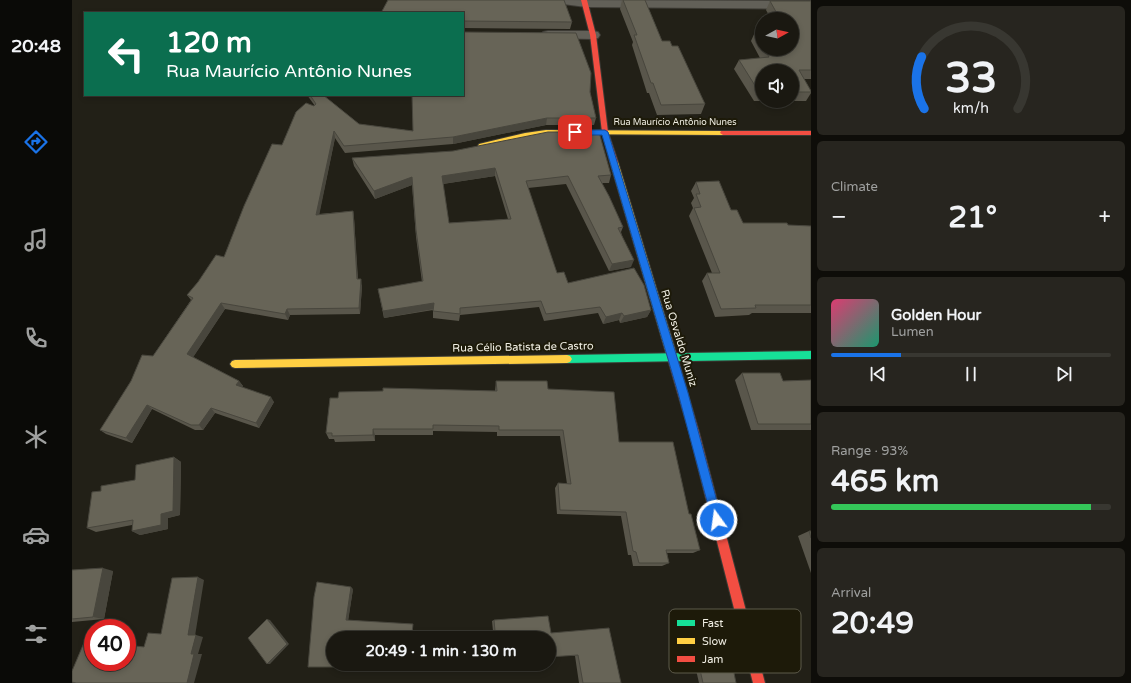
<!DOCTYPE html>
<meta charset="utf-8">
<style>
body{margin:0;font-family:"Varela Round",sans-serif;background:#27251f;color:#f1f3f6;height:100vh;display:flex;flex-direction:column;font-size:15px;white-space:nowrap}
*{box-sizing:border-box;margin:0}
p{font-size:13px;color:#9fa09f}
.icon{flex:none;width:22px;height:22px;fill:none;stroke:currentColor;stroke-width:2;stroke-linecap:round;stroke-linejoin:round}
.map{position:relative;flex:1;overflow:hidden}
.drawer{display:flex;flex-direction:column;gap:6px;padding:6px;background:#0e0d09;width:320px}
.drawer>*{flex:none}
.hud{position:absolute;left:12px;top:12px;width:380px;height:84px;border-radius:0px;box-shadow:0 2px 6px #0003,0 0 0 1px #383731;background:#0b6e4f;color:#fff;overflow:hidden}
.needle{width:26px;rotate:82deg}
.fabs{position:absolute;left:683px;top:12px;display:grid;gap:8px}
.fabs a{display:grid;place-items:center;width:44px;height:44px;border-radius:50%;background:#1a1811;box-shadow:0 2px 6px #0003,0 0 0 1px #383731;font-size:20px}
.speed{position:absolute;left:12px;top:619px;display:flex;gap:8px;font-size:20px;font-weight:700;text-align:center}
.speed>*{display:grid;place-content:center;width:52px;height:52px;border-radius:50%;background:#1a1811;box-shadow:0 2px 6px #0003,0 0 0 1px #383731;line-height:1}
.speed .limit{border:6px solid #d22;background:#fff;color:#111}
.pin{position:absolute;display:grid;place-items:center;width:34px;height:34px;color:#fff;margin:-17px;border-radius:8px;box-shadow:0 2px 6px #0006}
.me{position:absolute;width:44px;margin:-22px;rotate:346deg;stroke-linejoin:round;filter:drop-shadow(0 0 3px #0008)}
.turn{display:flex;align-items:center;gap:14px;height:84px;padding:0 16px;font-size:18px}
.turn .icon{width:52px;height:52px;stroke-width:2.5}
.turn b{display:block;font-size:28px;line-height:34px}
.big{font-size:30px;font-weight:700;line-height:1.1}
.drawer .card{flex:1;display:flex;flex-direction:column;justify-content:center;gap:6px;min-width:0;padding:0 14px;border-radius:6px;background:#27251f}
.drawer .dial{align-items:center;gap:0}
.dial svg{height:104px;overflow:visible;fill:none;stroke:#383731;stroke-width:7;stroke-linecap:round;text-anchor:middle}
.dial text{fill:#f1f3f6;stroke:none}
.song{display:flex;align-items:center;gap:12px}
.cover{width:48px;height:48px;border-radius:6px;background:linear-gradient(135deg,hsl(340 70% 55%),hsl(160 70% 35%))}
.played{height:4px;border-radius:2px;background:linear-gradient(90deg,#1a73e8 25%,#383731 25%)}
.keys{display:flex;justify-content:space-around;direction:ltr}
.heat{display:flex;justify-content:space-between;align-items:center;font-size:22px;direction:ltr}
.charge{height:6px;border-radius:3px;background:linear-gradient(90deg,#34c759 93%,#383731 0)}
.trip{position:absolute;left:254px;top:631px;width:230px;height:40px;border-radius:20px;background:#1a1811;box-shadow:0 2px 6px #0003,0 0 0 1px #383731;font-weight:700;line-height:40px;text-align:center}
main{display:flex;flex:1;min-height:0}
.dock{display:flex;flex-direction:column;width:72px;justify-content:space-around;align-items:center;background:#0a0a07;color:#9fa09f}
.dock .icon{width:28px;height:28px}
.dock .on{color:#1a73e8}
.dock b{font-size:18px;color:#f1f3f6}
.map>svg:first-child{display:block}
</style>
<main>
<nav class="dock">
<b>20:48</b>
<svg class="icon on" aria-label="directions" viewBox="0 0 24 24"><path d="M12 3l9 9-9 9-9-9zM9 14v-3h6M13 9l2 2-2 2"/></svg>
<svg class="icon" aria-label="music" viewBox="0 0 24 24"><path d="M9 18V5l10-2v13"/><circle cx="6" cy="18" r="3"/><circle cx="16" cy="16" r="3"/></svg>
<svg class="icon" aria-label="phone" viewBox="0 0 24 24"><path d="M5 4h4l2 5-3 2q2 4 5 5l2-3 5 2v4C11 20 4 13 5 4z"/></svg>
<svg class="icon" aria-label="climate" viewBox="0 0 24 24"><path d="M12 3v18M4 7l16 10M4 17L20 7"/></svg>
<svg class="icon" aria-label="car" viewBox="0 0 24 24"><path d="M5 17H2v-5l4-1 3-4h7l3 4 3 1v5h-3M9 17h6M6 11h13"/><circle cx="7" cy="17" r="2"/><circle cx="17" cy="17" r="2"/></svg>
<svg class="icon" aria-label="filters" viewBox="0 0 24 24"><path d="M4 7h16M4 17h16"/><circle cx="9" cy="7" r="2"/><circle cx="15" cy="17" r="2"/></svg>
</nav>
<div class="map">
<svg width="739" height="683" viewBox="0 0 739 683">
<rect width="100%" height="100%" fill="#222017"/>
<g fill="none" stroke-linecap="round" stroke-linejoin="round">
<g stroke="#3d3b35" stroke-width="2">
<g id="street">
<polygon points="481,0 739,1 739,9 514,7 483,3"/>
<polygon points="476,31 521,31 526,32 528,35 526,38 521,39 471,38 469,35 471,32"/>
</g>
</g>
<g stroke="#3d3b35" stroke-width="2">
<polygon id="fast" points="739,351 739,359 495,363 492,362 490,359 492,356 495,355"/>
</g>
<g stroke="#3d3b35" stroke-width="2">
<g id="slow">
<polygon points="474,130 651,131 654,133 651,135 474,134 453,137 410,148 406,146 407,144 453,133"/>
<polygon points="542,159 546,162 604,353 602,356 599,357 596,356 594,353 538,162"/>
<polygon points="495,355 498,356 500,359 498,362 495,363 163,368 160,367 158,364 160,361 163,360"/>
</g>
</g>
<g stroke="#3d3b35" stroke-width="2">
<g id="jam">
<polygon points="509,0 515,0 524,35 536,132 546,162 542,165 538,162 530,132 518,35"/>
<polygon points="649,131 739,131 739,135 651,135 648,133"/>
<polygon points="599,349 602,350 604,353 627,432 693,683 681,683 617,432 594,353 596,350"/>
</g>
</g>
<use href="#street" fill="#626058" fill-rule="evenodd"/>
<use href="#fast" fill="#16e098" fill-rule="evenodd"/>
<use href="#slow" fill="#ffcf43" fill-rule="evenodd"/>
<use href="#jam" fill="#f24e42" fill-rule="evenodd"/>
</g>
<g fill="#59564b" fill-rule="evenodd">
<polygon points="550,0 573,0 590,41 600,46 633,104 629,114 585,115 577,93 575,93 560,45 561,42 548,9"/>
<path d="M 698,1 L 739,1 L 739,79 L 732,79 L 739,91 L 739,93 L 734,101 L 682,101 L 662,69 L 667,60 L 688,58 L 679,41 L 683,32 L 690,32 L 690,49 L 720,49 L 720,19 L 699,19 L 694,10 ZM 690,71 L 720,71 L 720,101 L 690,101 Z"/>
<polygon points="391,13 500,22 498,29 391,28"/>
<polygon points="518,92 524,118 522,125 474,125 381,144 273,153 263,138 247,214 281,211 282,218 286,279 290,286 288,314 218,315 216,320 153,309 121,357 167,381 171,386 170,387 202,402 187,428 143,413 131,430 123,430 80,409 60,443 34,434 28,430 81,356 119,300 115,295 152,257 210,145 243,106 235,95 251,95 287,124 341,131"/>
<path d="M 280,158 L 539,175 L 537,183 L 530,183 L 551,227 L 549,232 L 559,267 L 537,271 L 494,184 L 456,188 L 485,273 L 496,283 L 579,310 L 575,317 L 548,323 L 547,320 L 531,324 L 526,313 L 472,321 L 467,307 L 388,315 L 387,321 L 361,318 L 361,310 L 312,318 L 306,289 L 350,282 L 344,237 L 340,185 L 303,199 L 282,166 ZM 423,176 L 436,219 L 377,223 L 371,184 Z"/>
<polygon points="624,182 659,210 671,223 739,226 739,313 680,313 677,315 643,317 630,281 635,273 640,273 617,216 621,208 619,203 622,198 619,191"/>
<polygon points="670,373 711,381 739,380 739,430 679,430 663,380"/>
<polygon points="424,381 476,389 547,442 617,514 628,550 621,553 595,553 597,563 590,566 561,566 559,555 556,555 549,516 485,514 483,488 486,483 495,484 488,436 425,436 425,432 361,431 361,435 303,435 303,441 263,442 262,439 257,439 254,433 266,398 423,391"/>
<polygon points="102,457 109,462 108,515 96,518 96,529 68,535 60,531 60,525 24,532 15,528 29,491 63,480"/>
<polygon points="737,531 739,531 739,573 726,536"/>
<polygon points="0,570 41,571 32,619 0,622"/>
<polygon points="281,589 276,620 341,625 341,633 421,631 420,621 422,620 479,633 549,683 507,683 503,656 261,638 274,667 239,667"/>
<polygon points="620,652 624,652 655,668 664,683 627,683"/>
</g>
<g fill="#48463d">
<polygon points="475,118 474,125 381,144 381,137"/>
<polygon points="262,131 263,138 246,221 244,215"/>
<polygon points="423,168 423,176 370,184 370,176"/>
<polygon points="340,177 340,185 303,199 302,191"/>
<polygon points="281,211 282,218 286,286 285,279"/>
<polygon points="562,260 559,267 537,271 540,264"/>
<polygon points="289,279 290,286 288,314 287,308"/>
<polygon points="149,303 153,309 120,359 115,354"/>
<polygon points="362,303 362,309 312,318 311,311"/>
<polygon points="215,309 218,315 216,320 213,314"/>
<polygon points="579,310 575,317 548,323 552,316"/>
<polygon points="550,313 547,320 531,324 534,317"/>
<polygon points="167,381 171,386 168,390 164,385"/>
<polygon points="199,397 202,402 187,428 184,423"/>
<polygon points="75,405 80,409 60,443 54,438"/>
<polygon points="139,408 143,413 131,430 127,425"/>
<polygon points="301,429 303,435 303,441 301,435"/>
<polygon points="102,457 109,462 108,515 96,518 96,529 68,535 60,531 89,514"/>
<polygon points="31,568 41,571 32,619 21,617"/>
<polygon points="126,577 132,580 123,636 116,635"/>
<polygon points="279,587 281,589 276,622 274,620"/>
<polygon points="195,619 198,620 217,644 198,664 195,664"/>
<polygon points="124,635 131,637 126,654 130,654 122,683 115,683 119,654"/>
<rect x="271" y="664" width="3" height="3"/>
</g>
<g fill="#676457" stroke="#48463d" fill-rule="evenodd">
<polygon points="316,0 492,0 500,22 391,21 391,23 391,13 309,13"/>
<polygon points="551,0 573,0 590,41 598,41 600,46 606,46 633,104 589,105 581,83 579,83 562,35 565,35"/>
<polygon points="698,1 739,1 739,70 727,70 739,91 739,92 720,92 720,71 690,71 690,92 687,92 667,60 697,57 692,49 720,49 720,19 708,19"/>
<polygon points="391,32 504,33 519,73 518,92 524,118 475,118 381,137 272,146 262,131 244,215 281,211 285,279 289,279 287,308 215,309 213,314 149,303 115,354 167,381 164,385 199,397 184,423 139,408 127,425 119,425 75,405 54,438 28,430 59,381 70,355 81,356 121,298 115,295 126,282 144,255 152,257 172,206 200,144 210,145 224,112 234,103 242,106 244,104 238,95 251,95 287,124 341,131 340,95 391,95"/>
<polygon points="683,32 690,32 690,44"/>
<path d="M 476,132 L 527,132 L 539,175 L 526,176 L 537,196 L 551,227 L 546,228 L 562,260 L 540,264 L 496,176 L 454,181 L 485,273 L 492,272 L 496,283 L 562,268 L 572,285 L 579,310 L 552,316 L 550,313 L 534,317 L 528,307 L 474,314 L 469,301 L 388,308 L 388,314 L 361,311 L 362,303 L 311,311 L 306,289 L 351,281 L 344,230 L 340,177 L 302,191 L 280,158 L 381,151 ZM 423,168 L 439,219 L 377,223 L 370,176 Z"/>
<polygon points="647,181 659,210 665,210 671,223 715,223 716,225 739,226 739,305 683,305 684,308 649,309 635,273 648,273 622,208 629,207 624,194 628,194 624,182"/>
<polygon points="670,373 708,373 711,381 739,380 739,424 686,424"/>
<polygon points="424,381 475,381 476,389 542,392 547,442 601,442 617,514 619,514 628,550 594,550 597,563 567,563 564,552 561,551 554,512 488,510 486,483 499,484 491,430 427,430 427,426 361,425 361,429 301,429 301,435 260,436 260,433 254,433 258,398 266,398 267,392 311,391 311,388 425,391"/>
<polygon points="102,457 101,511 89,514 89,525 60,531 61,520 15,528 20,492 29,491 29,486 63,480 64,465"/>
<polygon points="737,531 739,531 739,538"/>
<polygon points="31,568 21,617 0,619 0,570"/>
<polygon points="126,577 116,635 124,635 119,654 122,654 115,683 4,683 0,682 0,671 14,638 21,639 21,662 55,662 55,645 72,647 76,633 89,634 100,578"/>
<polygon points="245,582 279,587 274,620 341,624 340,633 423,631 422,620 476,616 479,633 537,628 549,683 511,683 506,655 477,657 477,638 261,638 261,664 271,664 271,667 236,667 242,597"/>
<polygon points="195,619 215,644 195,664 176,638"/>
<polygon points="651,651 655,668 661,668 664,683 631,683 624,652"/>
<polygon points="315,664 338,664 338,665"/>
</g>
<polygon fill="#1a73e8" stroke="#114b97" points="533,130 536,132 616,393 650,520 649,524 645,526 641,524 640,520 606,393 530,135 503,135 500,132 503,130"/>
<g text-anchor="middle" dominant-baseline="central" stroke-width="4" stroke-linejoin="round" paint-order="stroke">
<g font-size="9" fill="#f1efe4" stroke="#1d1a09">
<text x="603" y="122">Rua Maurício Antônio Nunes</text>
</g>
<g font-size="11" fill="#f1efe4" stroke="#1d1a09">
<text transform="translate(607 338) rotate(73)">Rua Osvaldo Muniz</text>
<text transform="translate(451 347) rotate(-1)">Rua Célio Batista de Castro</text>
</g>
</g>
<rect x="597" y="609" width="132" height="64" rx="6" fill="#1d1a09" stroke="#5d5a4b" stroke-width="1"/>
<rect x="605" y="620" width="18" height="6" fill="#16e098"/>
<rect x="605" y="638" width="18" height="6" fill="#ffcf43"/>
<rect x="605" y="656" width="18" height="6" fill="#f24e42"/>
<g font-size="11" fill="#f1efe4">
<text x="630" y="627">Fast</text>
<text x="630" y="645">Slow</text>
<text x="630" y="663">Jam</text>
</g>
</svg>
<div class="fabs">
<a><svg class="needle" viewBox="-14 -14 28 28"><path d="M0-13l5 13h-10z" fill="#e53935"/><path d="M0 13l5-13h-10z" fill="#9fa09f"/></svg></a>
<a><svg class="icon" aria-label="sound" viewBox="0 0 24 24"><path d="M4 9h4l5-4v14l-5-4H4zM17 9q2 3 0 6"/></svg></a>
</div>
<div class="speed"><div class="limit">40</div></div>
<div class="pin" style="left:503px;top:132px;background:#d93025"><svg class="icon" aria-label="arrive" viewBox="0 0 24 24"><path d="M6 21V4h12l-3 4 3 4H6"/></svg></div>
<svg class="me" style="left:645px;top:520px" viewBox="-20 -20 40 40"><circle r="17" fill="#1a73e8" stroke="#fff" stroke-width="3"/><path d="M0-11L8 9 0 5-8 9z" fill="#fff"/></svg>
<div class="trip">20:49 · 1 min · 130 m</div>
<div class="hud">
<div class="turn"><svg class="icon" aria-label="left" viewBox="0 0 24 24"><path d="M17 20v-9H6M10 6l-5 5 5 5"/></svg><div><b>120 m</b>Rua Maurício Antônio Nunes</div></div>
</div>
</div>
<section class="drawer">
<div class="card dial"><svg viewBox="0 0 100 80">
<path d="M14 69A42 42 0 1 1 86 69"/>
<path d="M14 69A42 42 0 0 1 12 29" stroke="#1a73e8"/>
<text x="50" y="56" font-size="32" font-weight="700">33</text>
<text x="50" y="72" font-size="11">km/h</text>
</svg></div>
<div class="card"><p>Climate</p>
<div class="heat"><a>−</a><b class="big">21°</b><a>+</a></div>
</div>
<div class="card">
<div class="song"><i class="cover"></i><div><b>Golden Hour</b><p>Lumen</p></div></div>
<div class="played"></div>
<div class="keys"><svg class="icon" aria-label="previous" viewBox="0 0 24 24"><path d="M18 5L8 12l10 7zM5 5v14"/></svg><svg class="icon" aria-label="pause" viewBox="0 0 24 24"><path d="M8 5v14M16 5v14"/></svg><svg class="icon" aria-label="next" viewBox="0 0 24 24"><path d="M6 5l10 7-10 7zM19 5v14"/></svg></div>
</div>
<div class="card"><p>Range · 93%</p><b class="big">465 km</b><div class="charge"></div></div>
<div class="card"><p>Arrival</p><b class="big">20:49</b></div>
</section>
</main>
